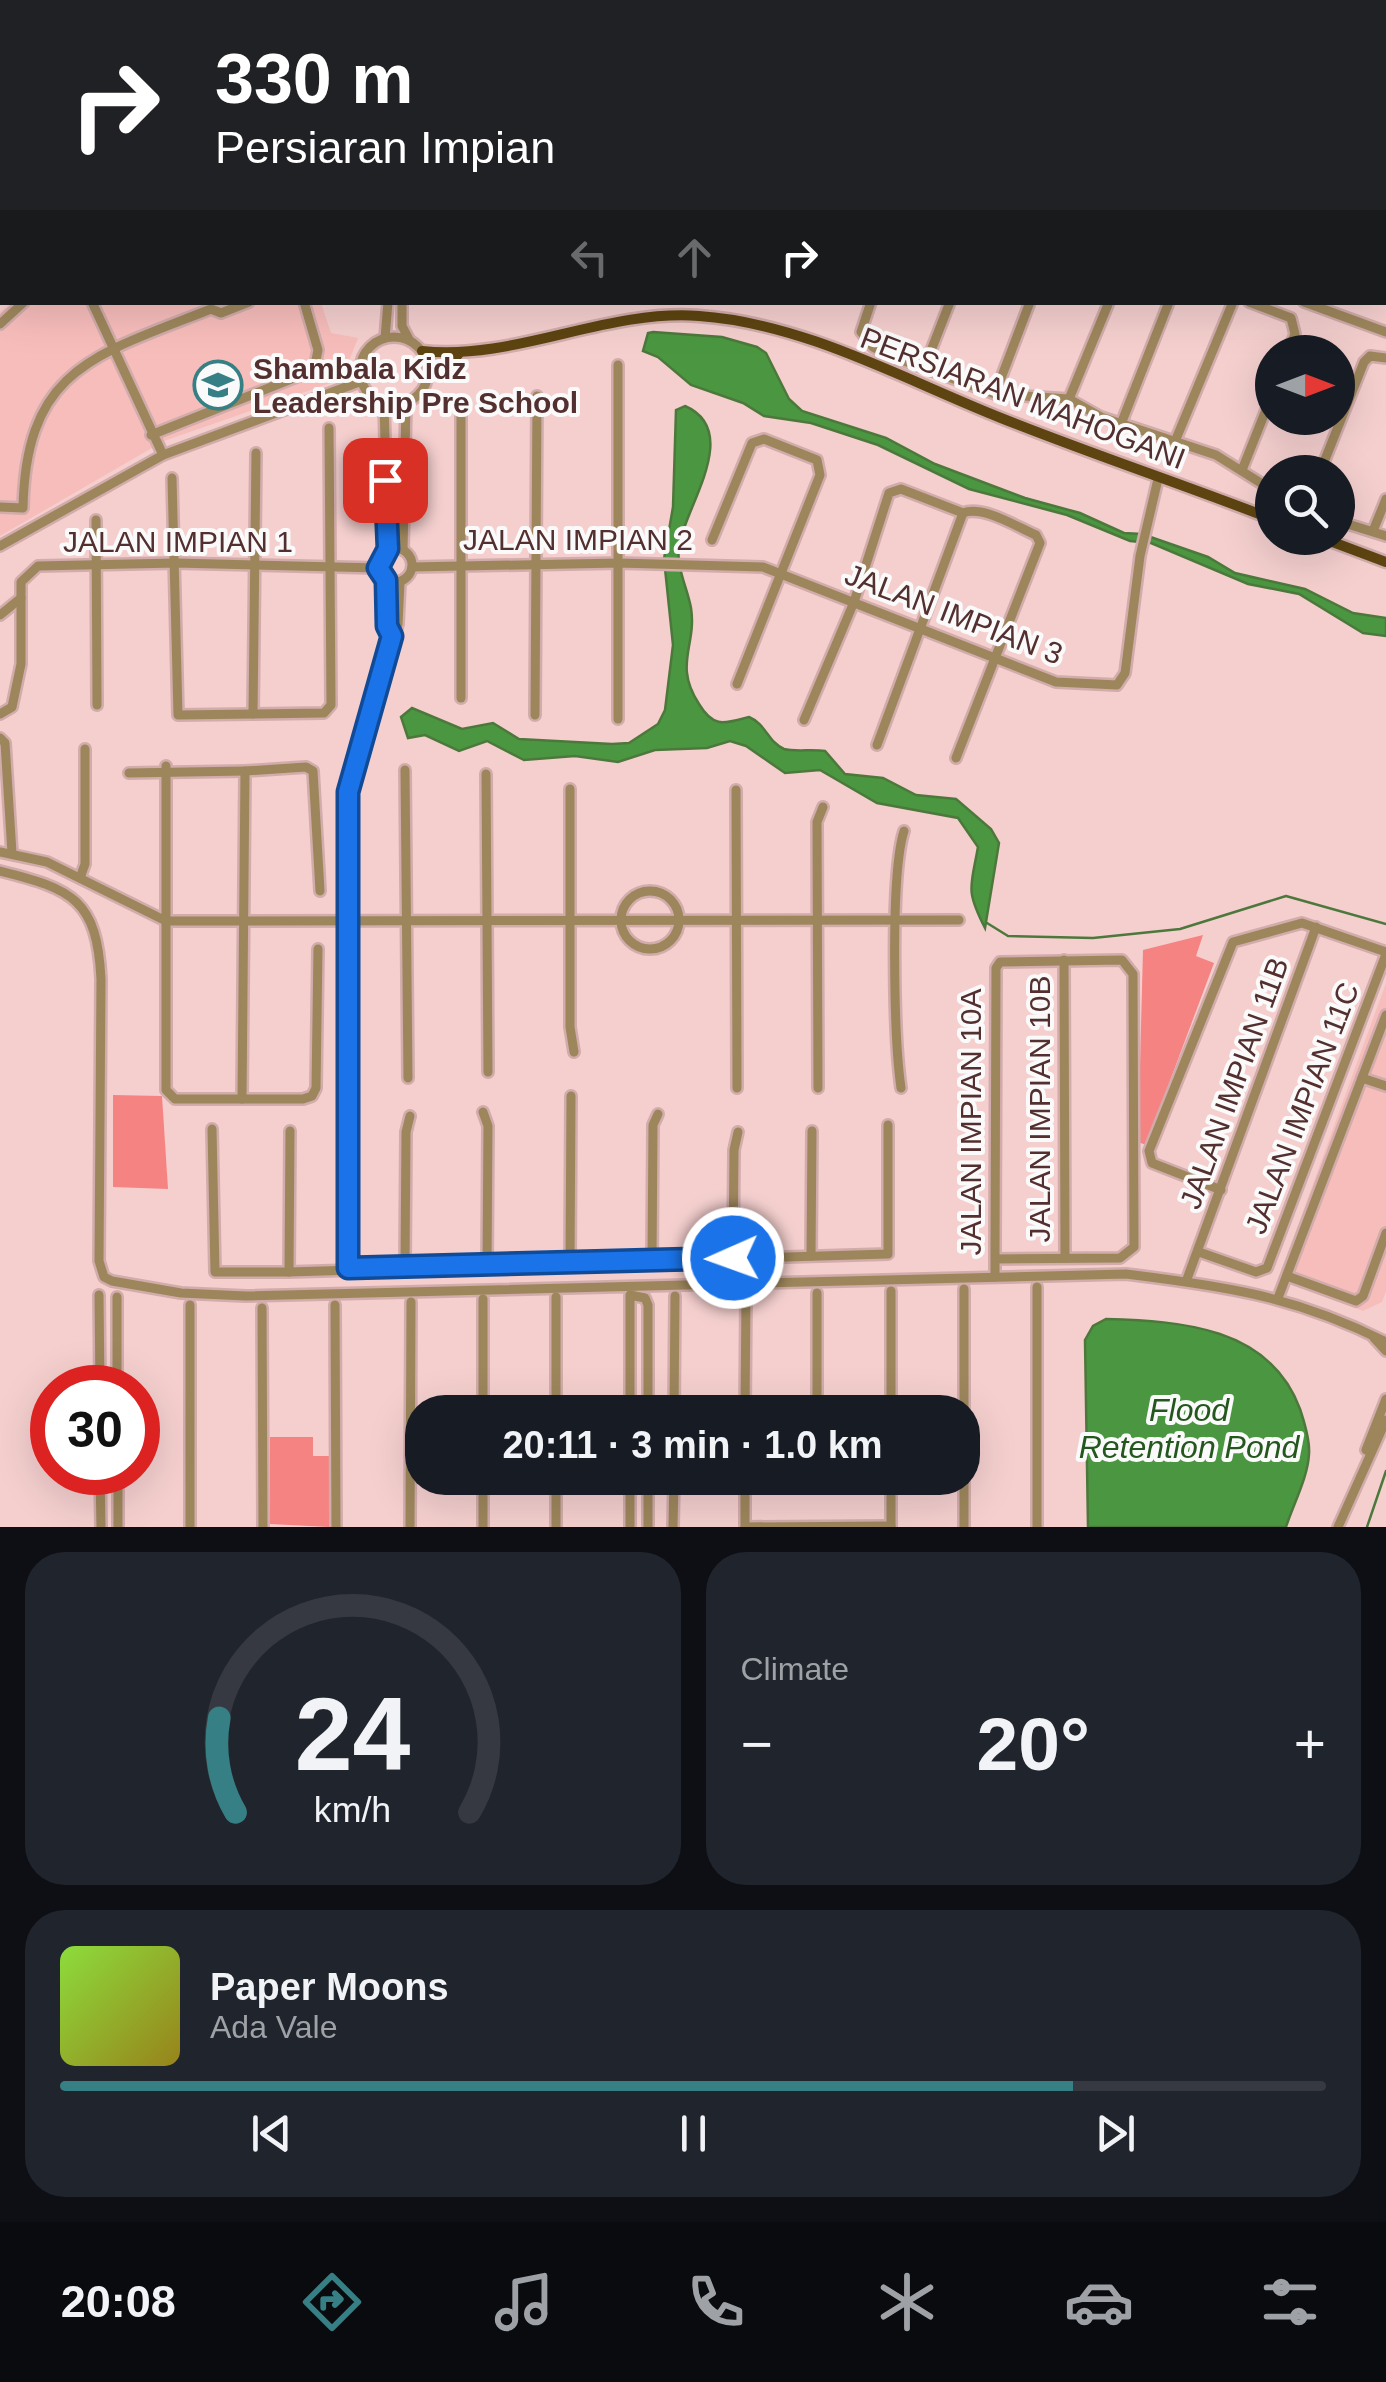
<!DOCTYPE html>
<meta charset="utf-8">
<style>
body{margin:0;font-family:Helvetica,sans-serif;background:#20242c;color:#f1f3f6;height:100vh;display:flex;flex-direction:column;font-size:38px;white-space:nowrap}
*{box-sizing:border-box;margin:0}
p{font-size:32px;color:#9ea1a6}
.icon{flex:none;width:55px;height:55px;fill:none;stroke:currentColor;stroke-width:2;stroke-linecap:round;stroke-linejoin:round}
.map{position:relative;height:1527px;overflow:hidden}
.details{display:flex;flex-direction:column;gap:25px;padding:25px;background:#0d0f14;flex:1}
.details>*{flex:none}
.top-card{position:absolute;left:0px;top:0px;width:1388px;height:305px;box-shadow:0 10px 40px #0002;background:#202124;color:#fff;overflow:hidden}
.needle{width:65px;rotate:90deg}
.buttons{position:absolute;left:1255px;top:335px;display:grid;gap:20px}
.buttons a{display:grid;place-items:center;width:100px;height:100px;border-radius:50%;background:#171b24;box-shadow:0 10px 40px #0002;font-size:50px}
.speed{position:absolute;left:30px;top:1365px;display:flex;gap:20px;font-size:50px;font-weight:700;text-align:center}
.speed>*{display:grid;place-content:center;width:130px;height:130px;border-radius:50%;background:#171b24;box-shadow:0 10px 40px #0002;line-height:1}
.speed .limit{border:15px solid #d22;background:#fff;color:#111}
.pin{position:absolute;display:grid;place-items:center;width:85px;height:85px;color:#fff;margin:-42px;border-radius:20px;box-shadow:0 5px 15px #0006}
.me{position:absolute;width:110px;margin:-55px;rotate:268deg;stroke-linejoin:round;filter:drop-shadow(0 0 8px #0008)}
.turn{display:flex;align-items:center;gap:35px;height:210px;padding:0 50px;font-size:45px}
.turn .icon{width:130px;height:130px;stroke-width:2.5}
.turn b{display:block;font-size:70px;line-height:85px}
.lanes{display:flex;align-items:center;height:95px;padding:0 50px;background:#0003;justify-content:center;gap:50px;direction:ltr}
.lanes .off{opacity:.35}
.big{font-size:75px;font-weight:600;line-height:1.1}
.details .widget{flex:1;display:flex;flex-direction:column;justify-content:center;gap:15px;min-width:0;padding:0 35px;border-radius:40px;background:#20242c}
.details .dial{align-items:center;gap:0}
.dial svg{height:260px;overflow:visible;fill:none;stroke:#363941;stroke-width:7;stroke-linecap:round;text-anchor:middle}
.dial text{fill:#f1f3f6;stroke:none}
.song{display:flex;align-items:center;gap:30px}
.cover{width:120px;height:120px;border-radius:15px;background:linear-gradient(135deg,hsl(90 70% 55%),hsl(50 70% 35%))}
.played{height:10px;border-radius:5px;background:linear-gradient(90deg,#367f84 80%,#363941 80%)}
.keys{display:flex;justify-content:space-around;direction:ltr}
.heat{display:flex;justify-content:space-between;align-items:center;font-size:55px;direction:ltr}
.details .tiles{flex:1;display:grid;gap:25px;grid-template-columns:1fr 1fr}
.widget:last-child{grid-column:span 2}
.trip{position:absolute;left:405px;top:1395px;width:575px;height:100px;border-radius:40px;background:#171b24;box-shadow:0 10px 40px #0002;font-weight:600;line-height:100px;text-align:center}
.tabs{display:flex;height:160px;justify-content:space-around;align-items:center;background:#090b0e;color:#9ea1a6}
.tabs .icon{width:70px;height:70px}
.tabs .current{color:#367f84}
.tabs b{font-size:45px;color:#f1f3f6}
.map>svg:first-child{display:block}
</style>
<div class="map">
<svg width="1386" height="1527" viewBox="0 0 1386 1527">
<rect width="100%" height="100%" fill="#f4cfce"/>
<g fill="#f7bdbb">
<polygon points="0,0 541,0 2,2 0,238"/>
<polygon points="11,303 321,303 331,333 358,338 342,379 164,441 0,536 0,312"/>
<polygon points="1386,983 1386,1291 1382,1302 1363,1311 1278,1280"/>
</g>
<g fill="#f58382">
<polygon points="1203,935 1196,956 1214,963 1146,1145 1138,1142 1143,950"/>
<polygon points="113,1095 162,1096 168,1189 113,1187"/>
<polygon points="270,1437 313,1437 313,1456 329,1456 329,1527 270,1524"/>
</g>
<g fill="#4b9741" stroke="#4d783c" stroke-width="2.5">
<polygon points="653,332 722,337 757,347 766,353 789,399 802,411 886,438 935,464 1025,498 1080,513 1124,533 1142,534 1208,557 1235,573 1305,589 1353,613 1386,618 1386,636 1363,633 1299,594 1248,584 1151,543 1130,541 1067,515 969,489 878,445 811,423 764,416 743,403 691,385 658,357 643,351 648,333"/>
<path d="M 685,406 C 740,430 690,500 680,541 C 674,564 687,586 691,608 C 697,646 673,664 699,704 C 714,729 725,723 749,717 C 766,724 768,742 784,749 C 794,752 813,749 825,751 L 845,774 L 883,778 L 916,795 L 956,799 L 991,829 L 999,843 L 985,928 C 965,889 971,887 978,847 L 958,818 L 877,803 L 820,770 L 785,773 L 746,746 L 730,741 L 707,748 L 655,750 L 618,762 L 575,756 L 524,760 L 487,741 L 459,751 L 425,735 L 408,738 L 401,717 L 412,708 L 462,729 L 493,723 L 519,739 L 612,744 L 629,743 L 658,724 L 665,710 L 673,645 L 664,559 L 673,507 L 676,410 Z"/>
<path d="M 1106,1319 C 1181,1321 1270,1327 1300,1409 C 1304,1421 1310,1440 1309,1454 C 1308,1477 1293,1505 1286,1527 L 1088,1527 L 1085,1340 L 1093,1326 Z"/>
</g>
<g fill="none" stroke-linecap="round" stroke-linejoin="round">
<g stroke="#4d783c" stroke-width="2.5">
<polyline points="987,923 1008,936 1093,938 1180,929 1286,896 1386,924"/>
<polyline points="1367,1527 1386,1471"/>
</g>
<g stroke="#d1acab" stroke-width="14">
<g id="minor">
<polyline points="74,0 77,2"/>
<polyline points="339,0 340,2"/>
<polyline points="358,0 359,2"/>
<polyline points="373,0 374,2"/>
<polyline points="849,0 850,2"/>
<polyline points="858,0 859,2"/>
<polyline points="1051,0 1051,2"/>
<polyline points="1075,0 1076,2"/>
<polyline points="453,2 458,0"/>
<polyline points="896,2 896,0"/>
<polyline points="974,2 974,0"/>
<polyline points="0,82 2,84"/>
<polyline points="0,105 2,106"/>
<polyline points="0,163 2,164"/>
<polyline points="0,223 2,222"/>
<polyline points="92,302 163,455"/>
<polyline points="402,302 402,326 410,341"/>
<polyline points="871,302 861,332 873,347 888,355 995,394 1069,399 1101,417 1216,455 1272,490"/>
<polyline points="1249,302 1291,318 1295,334 1288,352"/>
<polyline points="1304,302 1386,332"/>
<polyline points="0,324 24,302"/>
<circle cx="394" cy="371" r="34"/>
<polyline points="385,338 388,302"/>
<polyline points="618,365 618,719"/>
<polyline points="925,366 950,302"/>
<polyline points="995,394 1030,302"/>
<polyline points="1069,399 1109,302"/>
<polyline points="384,404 388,549"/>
<polyline points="461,410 461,698"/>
<polyline points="1121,424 1169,302"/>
<polyline points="151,435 314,370 318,350 304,302"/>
<polyline points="1176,439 1233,302"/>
<polyline points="256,453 253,714 324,713 331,705 329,428"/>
<polyline points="1242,470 1272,395"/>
<polyline points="1320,472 1364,362 1370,356 1386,358"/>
<polyline points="172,478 178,715 253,714"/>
<path d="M 0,507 L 23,508 C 26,368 95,355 211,309 L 221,313 L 249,302"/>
<polyline points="96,520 97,705"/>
<polyline points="1338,521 1386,536"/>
<polyline points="1373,531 1386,499"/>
<polyline points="712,540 752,443 764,439 817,460 820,475 737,684"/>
<polyline points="0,546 163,455 362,381"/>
<circle cx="395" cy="565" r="17"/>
<polyline points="403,550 406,403"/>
<polyline points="412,567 619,563 763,567 1056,682 1117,685 1125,673 1140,556 1158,479"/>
<polyline points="386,580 387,626 393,636"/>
<polyline points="0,615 21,598"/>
<polyline points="0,714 12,707 21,664 21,582 38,566 176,563 378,568"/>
<polyline points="535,715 537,396"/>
<path d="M 804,720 L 854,602 L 889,493 L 901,489 L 963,513 C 983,505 1017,527 1036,535 L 1040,543 L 956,758"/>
<polyline points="0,738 5,743 12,853"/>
<polyline points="877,745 963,513"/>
<polyline points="166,766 166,1090 175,1099 242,1099"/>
<polyline points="405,770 408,1078"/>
<polyline points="129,773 245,771"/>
<polyline points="486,774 488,1072"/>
<polyline points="570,789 570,1027 574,1052"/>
<polyline points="736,790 737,1088"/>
<polyline points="0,852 47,862 166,921 959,920"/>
<path d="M 0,871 C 73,889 97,900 101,979 L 99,1261 L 104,1277 L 112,1281 L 181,1293 L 246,1296 L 1126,1274 C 1224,1286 1295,1296 1386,1342"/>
<polyline points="80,878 85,864 85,749"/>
<circle cx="650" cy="920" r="29"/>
<polyline points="318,949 316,1088 312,1096 303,1099 242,1099 245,771 306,767 313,771 320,891"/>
<polyline points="1064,960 1065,1258"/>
<polyline points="1362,1078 1386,1086"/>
<polyline points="818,1088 817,822 823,807"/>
<path d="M 901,1088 C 894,1039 890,875 904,831"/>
<polyline points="483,1112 488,1126 487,1264"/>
<polyline points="212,1129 215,1272 289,1272 888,1254 888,1125"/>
<polyline points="1221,1190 1152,1163 1149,1151 1233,942 1302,923 1386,952"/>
<polyline points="1199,1252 1256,1272 1267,1268 1386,954"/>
<polyline points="811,1256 812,1131"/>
<polyline points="733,1258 734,1150 738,1132"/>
<polyline points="995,1259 1120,1258 1134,1247 1133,974 1122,960 1000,962 996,968 995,1248 995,1277"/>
<polyline points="652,1260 653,1125 658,1114"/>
<polyline points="570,1262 571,1096"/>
<polyline points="405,1266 406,1132 410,1116"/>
<polyline points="349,1268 348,792 398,624 400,582"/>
<polyline points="289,1272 290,1131"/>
<polyline points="1287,1276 1356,1301 1363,1296 1386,1233"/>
<polyline points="1187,1279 1316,927"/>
<polyline points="964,1289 964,1527"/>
<polyline points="817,1293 817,1412"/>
<polyline points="99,1295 100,1388"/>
<polyline points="117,1297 117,1388"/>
<polyline points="556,1297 556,1412"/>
<polyline points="1278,1298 1386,1015"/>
<polyline points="335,1305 336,1527"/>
<polyline points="262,1308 263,1527"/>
<polyline points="1374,1338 1386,1351"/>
<polyline points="483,1412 483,1299"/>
<polyline points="630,1412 630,1295 645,1298 648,1305 648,1412"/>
<polyline points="674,1412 675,1296"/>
<polyline points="745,1412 746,1294"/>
<polyline points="891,1412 891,1291"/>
<polyline points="1366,1450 1386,1399"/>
<polyline points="100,1472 101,1527"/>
<polyline points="118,1472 118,1527"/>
<polyline points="483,1478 483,1527"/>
<polyline points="630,1478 630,1527"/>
<polyline points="190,1527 190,1305"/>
<polyline points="410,1527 411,1302"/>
<polyline points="556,1527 556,1478"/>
<polyline points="648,1527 648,1478"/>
<polyline points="673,1527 674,1478"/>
<polyline points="745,1527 891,1526"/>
<polyline points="745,1527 745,1478"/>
<polyline points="891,1527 891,1478"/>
<polyline points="1037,1527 1037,1287"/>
<polyline points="1338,1527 1386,1420"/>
</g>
</g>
<g stroke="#d1acab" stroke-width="15">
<g id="major">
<polyline points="558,2 563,0"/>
<polyline points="604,2 610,0"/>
<path d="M 422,351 C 515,361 605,309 699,316 C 804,323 905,380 1001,418 C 1091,454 1182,484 1272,519"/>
<polyline points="428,376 458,355"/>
<polyline points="1322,538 1386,562"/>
</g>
</g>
<g stroke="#d1acab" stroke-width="18">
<g id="highway">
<polyline points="0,259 2,257"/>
<polyline points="0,280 2,279"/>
</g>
</g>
<use href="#minor" stroke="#9d865c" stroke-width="9"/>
<use href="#major" stroke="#5d4411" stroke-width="10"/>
<use href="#highway" stroke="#412f0a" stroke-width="12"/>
</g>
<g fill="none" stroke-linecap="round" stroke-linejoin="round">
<g stroke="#114b97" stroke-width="25">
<polyline id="route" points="385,480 388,549 378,568 386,580 387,626 392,636 348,792 348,1268 733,1258"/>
</g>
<use href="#route" stroke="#1a73e8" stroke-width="18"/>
</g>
<defs>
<g id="school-ring" transform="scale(2.5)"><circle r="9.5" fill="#fafafa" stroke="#367f84" stroke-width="1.5"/><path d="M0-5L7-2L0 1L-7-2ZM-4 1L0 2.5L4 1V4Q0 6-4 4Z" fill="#367f84"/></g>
</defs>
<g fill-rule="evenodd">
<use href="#school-ring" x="218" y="385"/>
</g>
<g text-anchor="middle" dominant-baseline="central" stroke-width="8" stroke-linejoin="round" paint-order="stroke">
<g font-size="30" font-weight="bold" fill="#53302f" stroke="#fafafa" text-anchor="start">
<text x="253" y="368">Shambala Kidz<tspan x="253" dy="34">Leadership Pre School</tspan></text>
</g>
<g font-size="30" fill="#53302f" stroke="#fafafa">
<text transform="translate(1023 398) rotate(21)">PERSIARAN MAHOGANI</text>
<text x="578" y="539">JALAN IMPIAN 2</text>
<text x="178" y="541">JALAN IMPIAN 1</text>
<text transform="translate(954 614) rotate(21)">JALAN IMPIAN 3</text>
<text transform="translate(1234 1083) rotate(-70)">JALAN IMPIAN 11B</text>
<text transform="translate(1302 1108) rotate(-69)">JALAN IMPIAN 11C</text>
<text transform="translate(1039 1109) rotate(-90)">JALAN IMPIAN 10B</text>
<text transform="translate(970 1122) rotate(-90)">JALAN IMPIAN 10A</text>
</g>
<g font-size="32" font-style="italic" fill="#23571d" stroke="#fafafa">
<text x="1189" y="1410">Flood<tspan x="1189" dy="37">Retention Pond</tspan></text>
</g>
</g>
</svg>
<div class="buttons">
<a><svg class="needle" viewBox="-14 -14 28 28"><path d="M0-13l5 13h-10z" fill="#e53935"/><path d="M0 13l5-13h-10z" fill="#9ea1a6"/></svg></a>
<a><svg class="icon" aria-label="search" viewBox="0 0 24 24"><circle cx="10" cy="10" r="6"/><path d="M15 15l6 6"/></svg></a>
</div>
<div class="speed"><div class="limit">30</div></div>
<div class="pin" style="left:385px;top:480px;background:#d93025"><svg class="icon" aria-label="arrive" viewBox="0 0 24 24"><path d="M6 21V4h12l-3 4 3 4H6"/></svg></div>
<svg class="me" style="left:733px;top:1258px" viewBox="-20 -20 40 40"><circle r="17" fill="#1a73e8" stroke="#fff" stroke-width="3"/><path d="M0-11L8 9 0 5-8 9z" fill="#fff"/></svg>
<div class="trip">20:11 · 3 min · 1.0 km</div>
<div class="top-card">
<div class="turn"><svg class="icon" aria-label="right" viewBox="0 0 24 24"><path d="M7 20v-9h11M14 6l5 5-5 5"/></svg><div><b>330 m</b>Persiaran Impian</div></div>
<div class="lanes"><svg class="icon off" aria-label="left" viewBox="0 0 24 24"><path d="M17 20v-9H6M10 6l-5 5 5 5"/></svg><svg class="icon off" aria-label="ahead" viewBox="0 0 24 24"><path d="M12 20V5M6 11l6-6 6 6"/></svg><svg class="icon" aria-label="right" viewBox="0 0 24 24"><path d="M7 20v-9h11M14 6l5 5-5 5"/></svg></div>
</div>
</div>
<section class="details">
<div class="tiles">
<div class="widget dial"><svg viewBox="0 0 100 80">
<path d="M14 69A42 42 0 1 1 86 69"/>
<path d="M14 69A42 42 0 0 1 9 40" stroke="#367f84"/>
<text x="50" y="56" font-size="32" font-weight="700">24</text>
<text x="50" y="72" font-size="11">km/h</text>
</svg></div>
<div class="widget"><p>Climate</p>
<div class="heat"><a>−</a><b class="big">20°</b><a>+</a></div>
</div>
<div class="widget">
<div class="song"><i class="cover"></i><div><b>Paper Moons</b><p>Ada Vale</p></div></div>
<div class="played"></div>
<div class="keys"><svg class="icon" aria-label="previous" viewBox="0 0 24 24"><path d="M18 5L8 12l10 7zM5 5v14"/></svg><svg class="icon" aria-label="pause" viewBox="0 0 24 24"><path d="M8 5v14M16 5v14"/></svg><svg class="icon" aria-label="next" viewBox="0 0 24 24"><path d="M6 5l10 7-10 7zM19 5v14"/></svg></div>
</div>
</div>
</section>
<nav class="tabs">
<b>20:08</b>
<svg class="icon current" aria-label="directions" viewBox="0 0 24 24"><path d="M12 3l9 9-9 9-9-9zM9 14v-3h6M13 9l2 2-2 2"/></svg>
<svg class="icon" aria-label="music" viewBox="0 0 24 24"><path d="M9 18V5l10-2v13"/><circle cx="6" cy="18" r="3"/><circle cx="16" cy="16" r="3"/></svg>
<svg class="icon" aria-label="phone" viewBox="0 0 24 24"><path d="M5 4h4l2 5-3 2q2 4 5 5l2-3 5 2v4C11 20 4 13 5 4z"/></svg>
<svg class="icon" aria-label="climate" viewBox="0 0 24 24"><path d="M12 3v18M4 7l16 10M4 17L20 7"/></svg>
<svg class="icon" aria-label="car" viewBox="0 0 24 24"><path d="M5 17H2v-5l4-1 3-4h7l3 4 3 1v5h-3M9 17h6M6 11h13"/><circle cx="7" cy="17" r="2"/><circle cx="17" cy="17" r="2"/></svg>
<svg class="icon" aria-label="filters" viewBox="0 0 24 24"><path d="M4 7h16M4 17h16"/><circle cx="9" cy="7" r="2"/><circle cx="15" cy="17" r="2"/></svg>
</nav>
